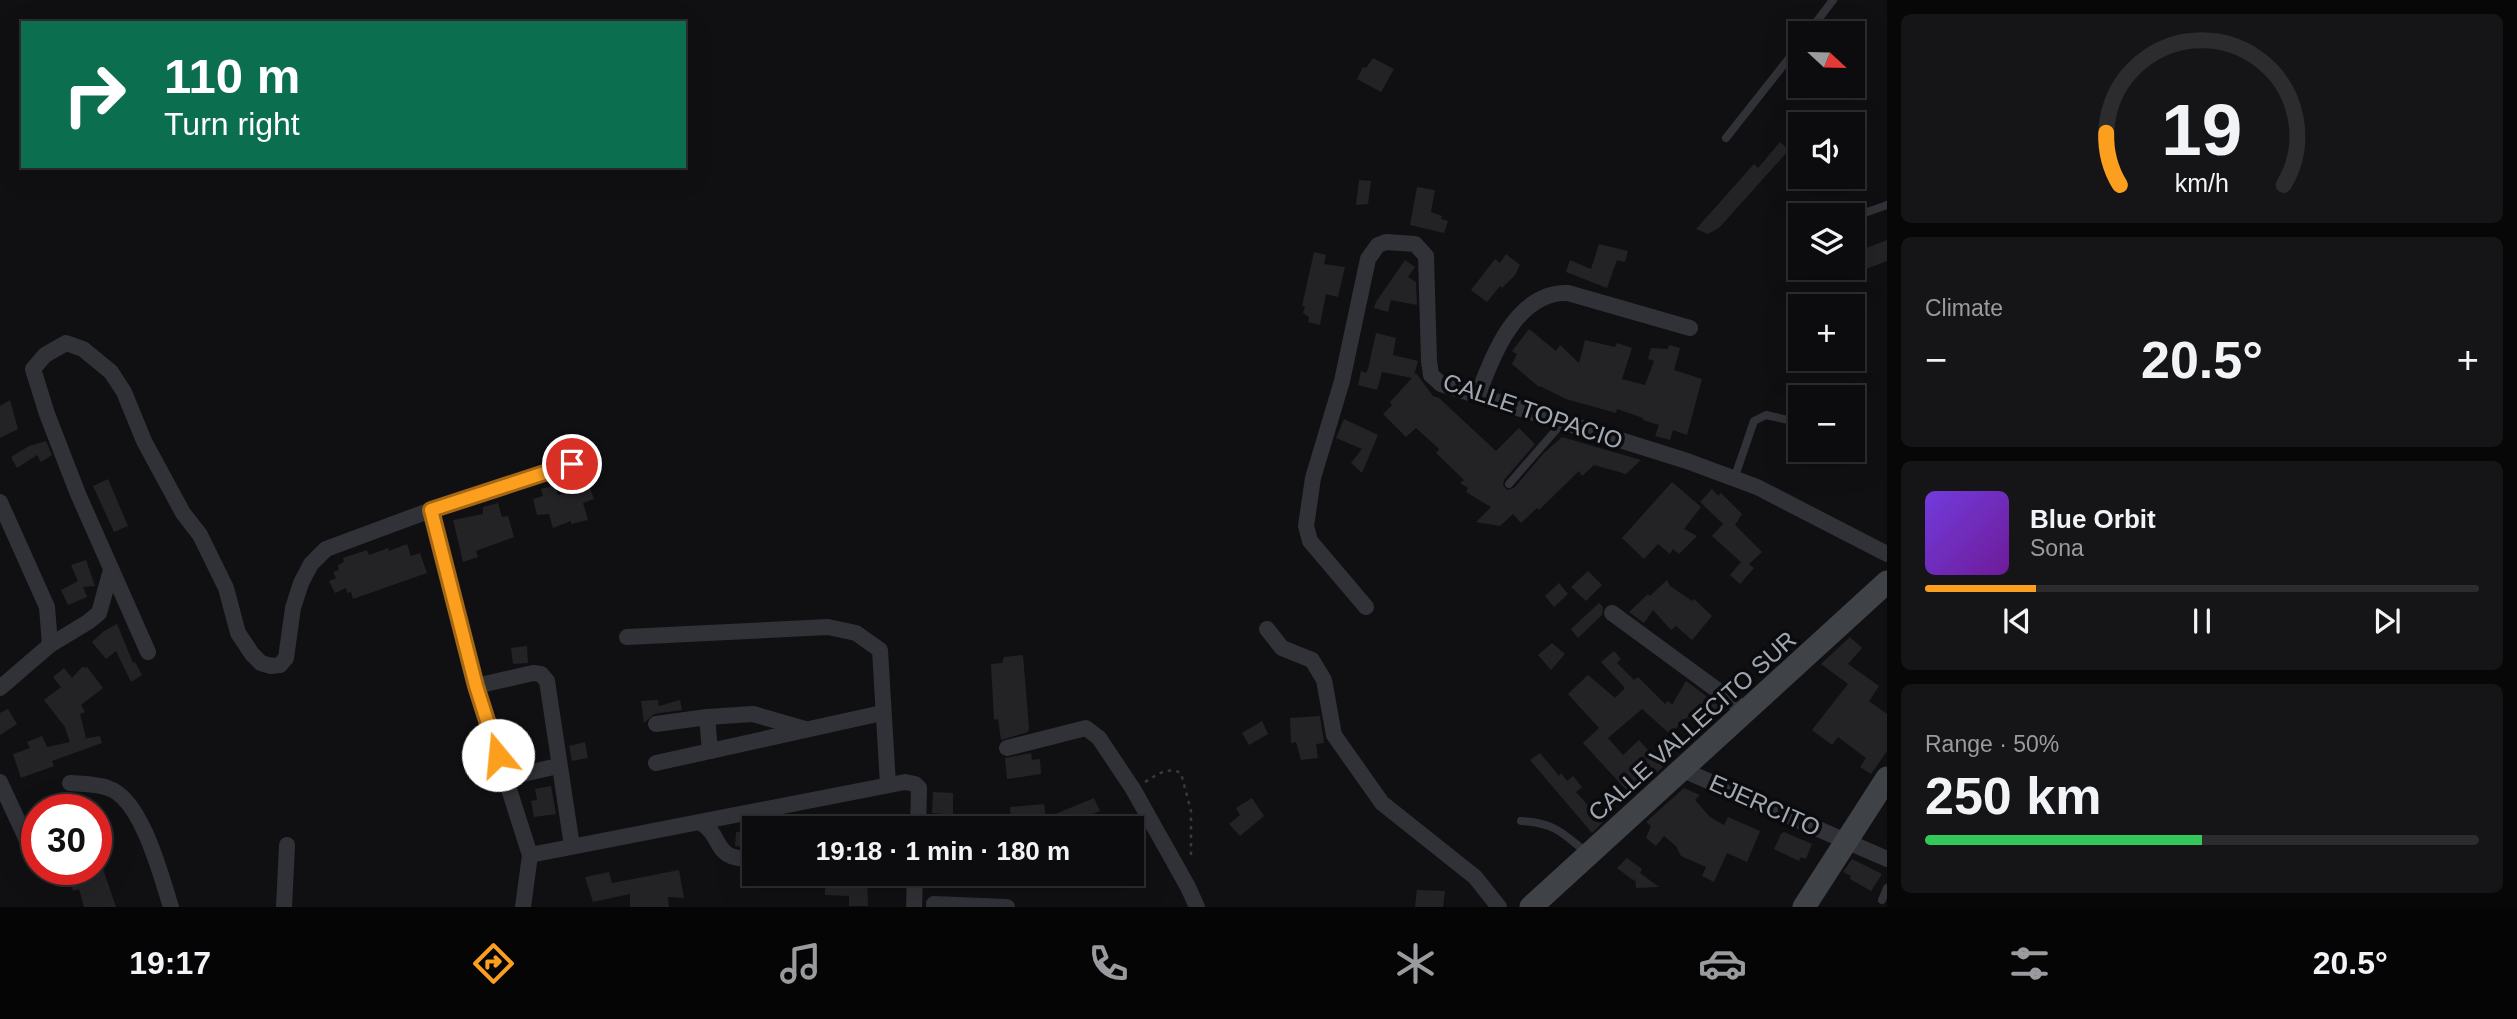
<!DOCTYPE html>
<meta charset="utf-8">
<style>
body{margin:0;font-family:Arial,sans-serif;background:#151517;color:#f1f3f6;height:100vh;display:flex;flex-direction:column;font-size:26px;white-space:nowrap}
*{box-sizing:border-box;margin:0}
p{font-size:23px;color:#9a9b9e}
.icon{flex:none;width:38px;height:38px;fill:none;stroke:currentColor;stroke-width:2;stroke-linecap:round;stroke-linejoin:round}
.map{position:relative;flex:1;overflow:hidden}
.side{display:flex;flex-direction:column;gap:14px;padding:14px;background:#070708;width:630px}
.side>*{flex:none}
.hud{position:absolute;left:21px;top:21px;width:665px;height:147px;border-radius:0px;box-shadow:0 7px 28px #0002,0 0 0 2px #2c2c2e;background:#0b6e4f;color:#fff;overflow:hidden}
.needle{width:46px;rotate:112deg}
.tools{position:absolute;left:1788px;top:21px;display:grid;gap:14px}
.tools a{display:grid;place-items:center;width:77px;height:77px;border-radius:0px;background:#0c0c0e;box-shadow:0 7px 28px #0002,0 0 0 2px #2c2c2e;font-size:35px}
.speed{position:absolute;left:21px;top:794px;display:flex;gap:14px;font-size:35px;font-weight:700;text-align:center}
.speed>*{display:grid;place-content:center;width:91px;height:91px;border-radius:50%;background:#0c0c0e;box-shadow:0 7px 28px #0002,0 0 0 2px #2c2c2e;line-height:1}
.speed .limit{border:10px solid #d22;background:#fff;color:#111}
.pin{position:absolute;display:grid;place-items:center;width:60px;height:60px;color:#fff;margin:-30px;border:4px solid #fff;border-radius:50%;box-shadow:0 2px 7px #0007}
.me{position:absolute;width:77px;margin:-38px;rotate:343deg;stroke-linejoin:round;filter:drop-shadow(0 0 5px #0008)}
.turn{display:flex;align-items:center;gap:24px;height:147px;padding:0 28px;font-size:32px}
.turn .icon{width:91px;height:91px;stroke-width:2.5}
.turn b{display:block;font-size:49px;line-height:60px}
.big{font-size:52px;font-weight:600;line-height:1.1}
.side .card{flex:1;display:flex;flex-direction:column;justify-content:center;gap:10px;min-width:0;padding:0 24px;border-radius:10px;background:#151517}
.side .dial{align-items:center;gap:0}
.dial svg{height:182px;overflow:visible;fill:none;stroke:#2c2c2e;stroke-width:7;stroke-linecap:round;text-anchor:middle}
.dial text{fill:#f1f3f6;stroke:none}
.song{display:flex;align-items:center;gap:21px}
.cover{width:84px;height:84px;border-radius:10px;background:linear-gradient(135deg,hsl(260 70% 55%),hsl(280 70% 35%))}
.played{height:7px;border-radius:4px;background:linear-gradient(90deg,#fc9f1e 20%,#2c2c2e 20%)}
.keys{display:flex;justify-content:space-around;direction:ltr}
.heat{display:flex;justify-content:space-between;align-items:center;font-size:38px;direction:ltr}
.charge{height:10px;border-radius:5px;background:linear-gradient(90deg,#34c759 50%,#2c2c2e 0)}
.trip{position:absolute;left:742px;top:816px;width:402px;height:70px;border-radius:0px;background:#0c0c0e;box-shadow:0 7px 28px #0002,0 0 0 2px #2c2c2e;font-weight:600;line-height:70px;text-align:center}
.menu{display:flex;height:112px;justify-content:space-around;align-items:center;background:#050506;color:#9a9b9e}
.menu .icon{width:49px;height:49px}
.menu .active{color:#fc9f1e}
.menu b{font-size:32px;color:#f1f3f6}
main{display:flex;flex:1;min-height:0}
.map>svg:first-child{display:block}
</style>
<main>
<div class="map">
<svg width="1887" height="907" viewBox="0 0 1887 907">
<rect width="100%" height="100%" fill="#101012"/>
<g fill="#232326">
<polygon points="1373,58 1394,69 1381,92 1357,79 1363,67 1366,68"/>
<polygon points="1780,142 1789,150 1719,228 1708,234 1696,229 1754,164 1758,168"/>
<polygon points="1359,180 1371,181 1368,204 1356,205"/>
<polygon points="1417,187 1435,190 1431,212 1442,216 1441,219 1448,221 1444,233 1410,225"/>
<polygon points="1887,240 1887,261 1853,274 1853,253"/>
<polygon points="1599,244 1628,251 1625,262 1617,260 1607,288 1566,272 1570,260 1591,269"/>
<polygon points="1314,252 1326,255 1324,264 1345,267 1338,297 1326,294 1320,325 1308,322 1309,317 1303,313 1305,306 1302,306"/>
<polygon points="1506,254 1520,265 1515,275 1502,288 1500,286 1487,302 1471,290 1495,259 1500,263"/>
<polygon points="1405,260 1415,267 1408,277 1416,282 1417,305 1391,300 1388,312 1374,308 1376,302"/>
<polygon points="1529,329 1556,351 1560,345 1579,363 1585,340 1615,347 1617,343 1632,348 1622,379 1645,385 1654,361 1648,359 1651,348 1668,349 1669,345 1680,348 1674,370 1702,379 1687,435 1673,430 1670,440 1655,436 1659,425 1643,420 1643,418 1617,409 1616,413 1566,399 1540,386 1539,387 1512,364 1517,354 1512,351"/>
<polygon points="1376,333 1396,338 1393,355 1418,361 1414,375 1416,373 1433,396 1439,398 1496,451 1519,428 1535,444 1504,480 1503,485 1507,490 1514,488 1544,453 1562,437 1641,460 1626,474 1594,465 1582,476 1579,471 1539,510 1537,508 1521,523 1513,514 1500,526 1476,522 1491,507 1466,492 1468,488 1460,483 1464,480 1436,453 1439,449 1416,428 1406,437 1383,414 1392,405 1390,402 1412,378 1382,372 1377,390 1358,385 1361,371 1366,373 1368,369"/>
<polygon points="10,400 18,429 0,438 0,406"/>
<polygon points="1344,419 1378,435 1362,473 1351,463 1362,449 1336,438"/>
<polygon points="46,441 52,455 41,462 37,455 17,468 11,457 29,446"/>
<polygon points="108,479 128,526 114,532 93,486"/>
<polygon points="1672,482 1701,507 1684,529 1697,536 1679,554 1673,549 1670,554 1658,544 1644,559 1622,538"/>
<polygon points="555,485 558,495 589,485 594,499 583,503 588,520 571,524 571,521 553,528 549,514 537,515 533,499 543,496 541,489"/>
<polygon points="1712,489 1718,496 1721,493 1742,514 1735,525 1762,552 1749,564 1754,568 1740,584 1730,575 1741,562 1712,536 1723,524 1700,502"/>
<polygon points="498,503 502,517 508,516 514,537 476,551 478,557 463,562 453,520 483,514 483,507"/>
<polygon points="407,544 411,556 420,553 427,573 353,599 351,592 347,593 346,588 335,593 329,581 336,578 333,572 339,570 338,565 344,562 343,558 367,550 369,555 388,548 389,551"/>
<polygon points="86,560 95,586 83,587 87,597 68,605 61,590 78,581 71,565"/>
<polygon points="1588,571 1602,585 1586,601 1571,587"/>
<polygon points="1667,580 1670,586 1692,601 1694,599 1712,616 1692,640 1676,626 1671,630 1653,610 1644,623 1629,612 1648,594 1650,596"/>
<polygon points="1559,583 1568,594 1554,607 1545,596"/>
<polygon points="1599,603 1603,607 1602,615 1578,638 1571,629"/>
<polygon points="117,624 133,663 135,662 142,675 131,682 116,651 106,659 92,642 104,631"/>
<polygon points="1850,637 1862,648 1848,664 1879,686 1869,701 1887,714 1887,751 1871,774 1860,767 1866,758 1838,737 1832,745 1812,730 1848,684 1821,664"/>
<polygon points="1552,643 1565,654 1551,670 1538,655"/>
<polygon points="527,646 528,663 513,664 511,648"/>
<polygon points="1614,651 1621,659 1617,663 1634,680 1638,677 1665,704 1668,701 1672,705 1686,681 1721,707 1703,730 1687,717 1670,734 1642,709 1608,738 1623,755 1639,740 1663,767 1648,781 1646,779 1629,793 1583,743 1599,728 1568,694 1588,675 1615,698 1625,688 1601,662"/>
<polygon points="1023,655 1029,728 1028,732 1001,740 998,719 994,720 991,664 1002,663 1004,657"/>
<polygon points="83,666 84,668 87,667 103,688 81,705 85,712 80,714 86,738 82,739 100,736 102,743 52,761 54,766 21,778 13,754 30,748 27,742 42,736 47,747 70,742 65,727 44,700 61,687 53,677 64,668 72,678"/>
<polygon points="658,700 659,706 680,700 682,710 654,714 644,723 641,701"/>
<polygon points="8,709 17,724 0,735 0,713"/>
<polygon points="1320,716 1324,743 1316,744 1318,758 1301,760 1296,742 1291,743 1290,718"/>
<polygon points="1262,721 1268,734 1249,745 1242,733"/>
<polygon points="585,742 588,758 572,761 569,746"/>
<polygon points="1031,753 1032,760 1040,759 1041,774 1007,779 1005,758"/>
<polygon points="1540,753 1559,776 1561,773 1567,781 1573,776 1582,787 1576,792 1603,822 1592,833 1530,760"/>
<polygon points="551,786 556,814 534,817 531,801 537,800 535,789"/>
<polygon points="1684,788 1700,795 1695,800 1710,817 1724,825 1728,817 1760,831 1747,862 1727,853 1714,882 1702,876 1706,867 1681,856 1676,846 1664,836 1656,846 1646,838 1651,826 1646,822"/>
<polygon points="933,792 953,793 953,815 932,813"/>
<polygon points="1094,798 1100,811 1059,828 1011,828 1010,807 1044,804 1046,818"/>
<polygon points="1252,798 1264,816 1240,836 1229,824 1240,815 1236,808"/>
<polygon points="754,830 754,849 735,846 736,832"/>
<polygon points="1784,832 1812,844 1806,859 1801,857 1799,861 1774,849 1781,834"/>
<polygon points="1627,858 1642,869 1640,873 1659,887 1636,888 1635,878 1634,881 1617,868"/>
<polygon points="1852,859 1882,874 1871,891 1850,879 1851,876 1843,872"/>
<polygon points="102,866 116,907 84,907 79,889 73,891 69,877"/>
<polygon points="679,870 684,898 668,897 669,907 630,907 630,894 593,902 585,877 609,872 612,883"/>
<polygon points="825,873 867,873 868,906 849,906 849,896 825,895"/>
<polygon points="1417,890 1445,891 1443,907 1415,907"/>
</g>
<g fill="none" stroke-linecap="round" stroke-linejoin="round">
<path stroke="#37393e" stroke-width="2.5" stroke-dasharray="3.5 5" stroke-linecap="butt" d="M 1145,782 C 1157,775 1167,766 1181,773 L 1191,811 L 1191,859"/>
<g stroke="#313237" stroke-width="8">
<polyline points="1808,33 1833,0"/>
<polyline points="1726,138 1801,43"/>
<polyline points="1853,217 1887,205"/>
<polyline points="1734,479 1754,421 1766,415 1801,423"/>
<polyline points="1509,484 1562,423"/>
<path d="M 1521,821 C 1553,822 1563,833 1587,853"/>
<polyline points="1882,900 1887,888"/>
</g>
<g stroke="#313237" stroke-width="16">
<path d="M 1478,395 C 1492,356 1517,291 1568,293 L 1690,328"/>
<polyline points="0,502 47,607 50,645"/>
<polyline points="431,510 476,686 530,855 523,907"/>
<polyline points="1366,607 1310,541 1306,526 1313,478 1342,381 1368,259 1378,245 1386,242 1415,244 1426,256 1429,361 1431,375 1441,384 1687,461 1757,487 1887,554"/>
<polyline points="1612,613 1747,712"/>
<polyline points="1267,629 1282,648 1312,660 1324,680 1334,735 1382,803 1475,877 1499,907"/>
<polyline points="627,637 828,627 856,633 880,650 888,785"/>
<polyline points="148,652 78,494 47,414 33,369 45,355 66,343 83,349 111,372 124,392 144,441 183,513 200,535 226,588 238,633 252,654 261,663 271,666 280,665 286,658 293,608 301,583 311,564 326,549 431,510 572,464"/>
<polyline points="476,686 533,673 541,674 547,681 572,846"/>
<polyline points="0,688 50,645 88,622 99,613 111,570"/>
<polyline points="707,717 710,751"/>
<polyline points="656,724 707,717 753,714 805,729"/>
<polyline points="1007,748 1086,728 1099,738 1133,789 1188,887 1197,907"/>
<polyline points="656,763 882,713"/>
<polyline points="1683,770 1887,859"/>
<polyline points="505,778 558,766"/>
<polyline points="0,782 37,862"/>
<path d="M 70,783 C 82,784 97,784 108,788 C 142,799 161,876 171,907"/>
<path d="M 701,823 C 725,837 710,860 754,859"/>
<polyline points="530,855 905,782 915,784 919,788 918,828"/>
<polyline points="934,904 1007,907"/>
<polyline points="284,907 287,845"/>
<polyline points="914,907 915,873"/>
</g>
<g stroke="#3f4247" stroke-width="23">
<polyline points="1531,907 1887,582"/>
<polyline points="1804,907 1887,778"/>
</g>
</g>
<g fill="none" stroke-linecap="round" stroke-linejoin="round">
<g stroke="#a46714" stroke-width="18">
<polyline id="route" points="498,755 476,686 431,510 572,464"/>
</g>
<use href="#route" stroke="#fc9f1e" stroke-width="12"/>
</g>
<g text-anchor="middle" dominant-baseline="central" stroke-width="7" stroke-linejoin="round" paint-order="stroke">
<g font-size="24" fill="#a0a8b3" stroke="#0b0b0d">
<text transform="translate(1533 411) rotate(19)">CALLE TOPACIO</text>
<text transform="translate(1692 726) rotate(-42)">CALLE VALLECITO SUR</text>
<text transform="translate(1765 805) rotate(24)">EJERCITO</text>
</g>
</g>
</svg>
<div class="tools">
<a><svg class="needle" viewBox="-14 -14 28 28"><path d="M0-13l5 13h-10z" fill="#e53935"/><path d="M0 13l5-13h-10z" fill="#9a9b9e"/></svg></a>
<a><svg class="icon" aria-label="sound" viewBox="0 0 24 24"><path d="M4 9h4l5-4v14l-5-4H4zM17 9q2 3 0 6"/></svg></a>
<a><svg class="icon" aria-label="layers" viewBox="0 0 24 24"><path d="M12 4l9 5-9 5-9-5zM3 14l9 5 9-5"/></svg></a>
<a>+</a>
<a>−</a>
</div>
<div class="speed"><div class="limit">30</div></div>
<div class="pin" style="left:572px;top:464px;background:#d93025"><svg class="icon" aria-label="arrive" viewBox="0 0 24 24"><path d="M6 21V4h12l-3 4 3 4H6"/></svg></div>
<svg class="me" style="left:498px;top:755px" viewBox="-20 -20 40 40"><circle r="19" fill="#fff"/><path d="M0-13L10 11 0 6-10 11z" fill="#fc9f1e"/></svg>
<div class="trip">19:18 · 1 min · 180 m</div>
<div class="hud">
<div class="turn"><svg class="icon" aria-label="right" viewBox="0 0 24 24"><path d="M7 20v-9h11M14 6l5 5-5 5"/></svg><div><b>110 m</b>Turn right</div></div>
</div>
</div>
<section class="side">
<div class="card dial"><svg viewBox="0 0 100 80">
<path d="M14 69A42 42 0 1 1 86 69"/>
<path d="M14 69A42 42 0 0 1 8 46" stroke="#fc9f1e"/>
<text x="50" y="56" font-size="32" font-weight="700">19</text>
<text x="50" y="72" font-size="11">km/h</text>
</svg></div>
<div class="card"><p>Climate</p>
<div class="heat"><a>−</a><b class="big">20.5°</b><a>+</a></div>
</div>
<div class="card">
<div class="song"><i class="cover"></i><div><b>Blue Orbit</b><p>Sona</p></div></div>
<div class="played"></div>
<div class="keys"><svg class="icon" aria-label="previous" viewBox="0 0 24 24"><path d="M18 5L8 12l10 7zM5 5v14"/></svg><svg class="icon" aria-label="pause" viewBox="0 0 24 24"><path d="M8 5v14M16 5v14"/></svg><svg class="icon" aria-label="next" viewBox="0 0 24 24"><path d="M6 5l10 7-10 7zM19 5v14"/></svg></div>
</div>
<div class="card"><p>Range · 50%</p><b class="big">250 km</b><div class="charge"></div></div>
</section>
</main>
<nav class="menu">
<b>19:17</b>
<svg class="icon active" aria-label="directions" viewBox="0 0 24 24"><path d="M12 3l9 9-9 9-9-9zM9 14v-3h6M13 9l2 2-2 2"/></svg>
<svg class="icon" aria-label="music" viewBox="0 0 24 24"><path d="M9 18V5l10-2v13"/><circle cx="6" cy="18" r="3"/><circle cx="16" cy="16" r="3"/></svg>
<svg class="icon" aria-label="phone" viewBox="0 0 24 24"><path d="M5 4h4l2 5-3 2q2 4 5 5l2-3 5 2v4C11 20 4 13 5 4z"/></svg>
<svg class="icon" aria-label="climate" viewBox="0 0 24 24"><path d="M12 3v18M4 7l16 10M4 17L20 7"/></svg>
<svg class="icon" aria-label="car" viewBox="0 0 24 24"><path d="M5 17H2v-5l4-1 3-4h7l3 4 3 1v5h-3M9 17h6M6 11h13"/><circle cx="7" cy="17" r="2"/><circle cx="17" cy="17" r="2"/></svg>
<svg class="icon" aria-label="filters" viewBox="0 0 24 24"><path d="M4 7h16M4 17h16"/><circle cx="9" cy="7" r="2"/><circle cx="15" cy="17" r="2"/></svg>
<b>20.5°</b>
</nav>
